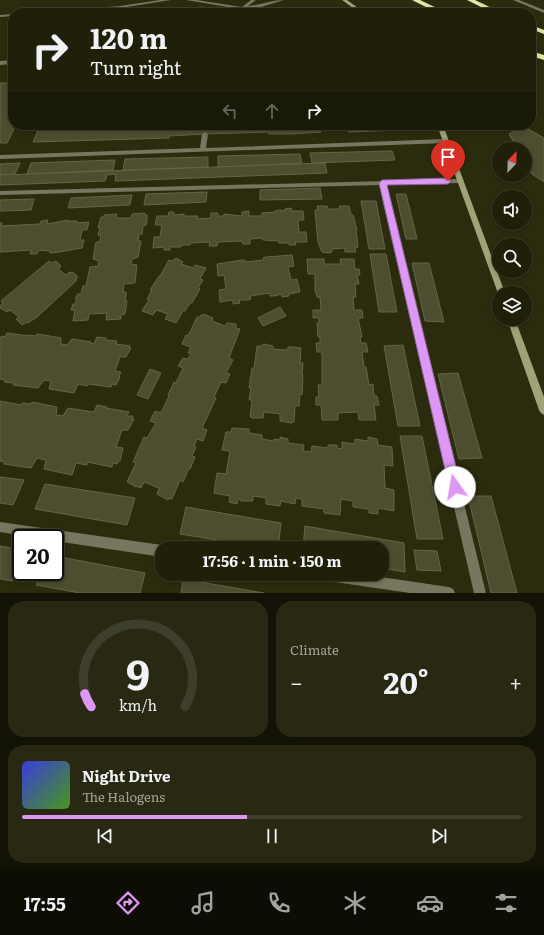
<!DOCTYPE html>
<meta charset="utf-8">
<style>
body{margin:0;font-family:Literata,serif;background:#282813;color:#f1f3f6;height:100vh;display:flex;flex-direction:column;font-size:15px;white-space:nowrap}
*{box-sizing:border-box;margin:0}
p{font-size:13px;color:#a2a39c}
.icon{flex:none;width:22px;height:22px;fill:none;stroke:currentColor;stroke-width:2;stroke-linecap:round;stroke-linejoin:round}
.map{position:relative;height:593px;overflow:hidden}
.panel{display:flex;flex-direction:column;gap:8px;padding:8px;background:#121206;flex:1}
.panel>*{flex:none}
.banner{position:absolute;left:8px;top:8px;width:528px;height:122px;border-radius:16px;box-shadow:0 2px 6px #0003,0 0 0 1px #3d3e2b;background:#20200a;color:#f1f3f6;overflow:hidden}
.needle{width:26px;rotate:23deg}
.tools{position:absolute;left:492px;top:142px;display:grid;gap:8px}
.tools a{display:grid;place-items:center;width:40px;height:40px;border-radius:50%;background:#20200a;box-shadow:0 2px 6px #0003,0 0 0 1px #3d3e2b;font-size:20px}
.speed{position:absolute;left:12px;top:529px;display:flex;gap:8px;font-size:20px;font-weight:700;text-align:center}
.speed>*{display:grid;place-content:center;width:52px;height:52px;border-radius:50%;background:#20200a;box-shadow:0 2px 6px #0003,0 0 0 1px #3d3e2b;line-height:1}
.speed .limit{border:2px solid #111;border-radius:6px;background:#fff;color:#111}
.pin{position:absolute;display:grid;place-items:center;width:34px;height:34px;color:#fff;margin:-41px -17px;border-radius:50% 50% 50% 0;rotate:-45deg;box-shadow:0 0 4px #0007}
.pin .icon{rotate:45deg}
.me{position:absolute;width:44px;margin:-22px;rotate:347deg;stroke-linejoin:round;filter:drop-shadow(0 0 3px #0008)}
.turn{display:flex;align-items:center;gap:14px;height:84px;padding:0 16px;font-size:18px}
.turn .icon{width:52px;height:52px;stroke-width:2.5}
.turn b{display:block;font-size:28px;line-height:34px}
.lanes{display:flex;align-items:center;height:38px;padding:0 16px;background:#0003;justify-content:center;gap:20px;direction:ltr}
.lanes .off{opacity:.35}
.big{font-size:30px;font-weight:700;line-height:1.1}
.panel .widget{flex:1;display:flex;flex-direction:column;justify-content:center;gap:6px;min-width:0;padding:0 14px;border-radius:16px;background:#282813}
.panel .dial{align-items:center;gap:0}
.dial svg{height:104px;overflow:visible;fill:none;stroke:#3d3e2b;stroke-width:7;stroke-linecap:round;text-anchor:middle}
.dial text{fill:#f1f3f6;stroke:none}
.song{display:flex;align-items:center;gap:12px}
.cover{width:48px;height:48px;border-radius:6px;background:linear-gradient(135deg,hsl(240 70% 55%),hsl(100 70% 35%))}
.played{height:4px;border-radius:2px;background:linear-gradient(90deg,#dd98f3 45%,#3d3e2b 45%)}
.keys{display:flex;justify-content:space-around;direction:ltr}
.heat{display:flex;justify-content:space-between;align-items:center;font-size:22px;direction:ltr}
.panel .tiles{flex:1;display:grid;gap:8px;grid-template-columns:1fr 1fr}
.widget:last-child{grid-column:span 2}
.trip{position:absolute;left:155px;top:541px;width:234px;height:40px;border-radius:16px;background:#20200a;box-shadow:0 2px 6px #0003,0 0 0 1px #3d3e2b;font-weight:700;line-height:40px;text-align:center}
.tabs{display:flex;height:64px;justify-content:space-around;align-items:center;background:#0d0d04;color:#a2a39c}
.tabs .icon{width:28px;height:28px}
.tabs .active{color:#dd98f3}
.tabs b{font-size:18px;color:#f1f3f6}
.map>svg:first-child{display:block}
</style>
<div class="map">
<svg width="544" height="593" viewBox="0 0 544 593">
<rect width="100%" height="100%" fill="#2b2b0e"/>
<g fill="#4d4d30" stroke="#656547">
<polygon points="203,7 204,12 214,11 215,13 118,13 162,9 162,12 167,11 167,10"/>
<polygon points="0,83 13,83 13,124 11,129 14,129 7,143 0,143"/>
<polygon points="42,125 319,125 321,132 291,134 269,134 269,132 205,134 169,136 169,138 33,142 39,128 41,128"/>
<polygon points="347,125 394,125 396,130 349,132"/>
<polygon points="523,126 544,138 544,182 532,174 525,162 525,149 518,149 509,134"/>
<polygon points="392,151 395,160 312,163 310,153"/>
<polygon points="300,154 302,163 218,167 218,156"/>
<polygon points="208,157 208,167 123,170 125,159"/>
<polygon points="115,160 113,170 27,174 31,163"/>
<polygon points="20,163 15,174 0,175 0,164"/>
<polygon points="325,163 327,173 115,181 116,174 107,175 105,181 0,185 0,175"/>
<polygon points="320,188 322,199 260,200 260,190"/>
<polygon points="207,192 206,202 144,205 146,194"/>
<polygon points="396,194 406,194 417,239 406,239"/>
<polygon points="132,195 130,205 68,208 71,198"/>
<polygon points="34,199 31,210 0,211 0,200"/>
<polygon points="361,201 376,201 385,249 369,249"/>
<polygon points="317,206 327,206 328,209 340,209 339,206 349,206 351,215 353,215 357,230 356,230 358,247 355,248 356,252 345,252 345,248 332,249 332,252 329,253 322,252 318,242 316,222 315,210 318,210"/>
<polygon points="291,208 292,211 303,211 304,220 298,220 299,232 306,232 307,242 295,242 296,245 289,245 289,243 279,243 279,241 263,240 263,238 250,239 250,244 243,244 242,241 218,242 217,246 209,246 210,242 191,243 190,245 181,245 181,247 170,247 170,250 164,250 164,247 153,248 154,237 160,237 162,225 155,225 157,216 168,216 169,212 174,212 174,215 184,214 184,216 198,216 197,219 211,218 211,213 218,213 218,216 224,216 224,214 242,216 242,212 249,211 249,216 262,216 262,213 275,212 275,211 279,210 285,211 285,209"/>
<polygon points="145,213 144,215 147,215 147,221 146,225 143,226 142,234 139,234 138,241 141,241 138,257 132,259 131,264 137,265 135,283 124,284 123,292 126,292 126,295 125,301 127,301 125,314 121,315 121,319 106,320 107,313 89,314 88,320 73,321 75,310 71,310 73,304 76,304 76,297 78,294 81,294 83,286 86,286 90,267 98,266 99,261 93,259 96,242 100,242 101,235 98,235 100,228 98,228 101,217 104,217 104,215 117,214 116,218 131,218 132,214"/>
<polygon points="48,220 47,224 68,220 68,221 77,221 77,223 89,222 87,230 82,230 80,240 84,240 82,248 59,252 50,253 50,251 39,250 37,254 30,254 31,250 0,252 0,223 2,223 1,226 40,224 41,221"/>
<polygon points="370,254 386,254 397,312 379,312"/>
<polygon points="292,255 294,266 288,267 291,280 297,279 300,292 289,294 289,296 282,297 282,294 274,296 270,296 270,293 250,296 251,299 248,300 239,300 240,303 233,304 233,300 220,302 219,290 226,289 224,275 218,276 217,264 242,260 245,260 245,262 264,260 263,258 266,257"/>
<polygon points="176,258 183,262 181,264 193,268 195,265 206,268 200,279 203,280 198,288 200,289 192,303 190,303 185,311 183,311 176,323 165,319 168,314 156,310 153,315 142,311 149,300 147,299 152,290 150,290 159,276 160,276 169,260 172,261"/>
<polygon points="307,259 324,259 324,264 341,264 340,259 354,259 355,269 359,269 360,275 357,275 359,284 355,284 356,297 353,297 354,310 362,310 363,318 358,318 362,337 360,337 361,343 366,343 368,352 362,352 364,367 366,367 369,385 373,384 374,396 377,396 379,405 374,405 376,420 359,420 358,412 338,413 338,420 322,420 321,405 316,405 316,397 319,397 318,385 322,385 322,352 317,352 316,343 320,343 320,337 318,337 317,323 319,323 319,318 313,318 313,310 321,310 320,297 317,297 316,292 315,292 315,274 308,274"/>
<polygon points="49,261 52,263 56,261 61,266 58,269 66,275 70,272 74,273 78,277 75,279 77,280 37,317 28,323 27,322 22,325 16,319 19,317 10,310 7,312 0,308 0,306 3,303 1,301"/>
<polygon points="412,263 429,263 444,322 425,321"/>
<polygon points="280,307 286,316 263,326 258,318"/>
<polygon points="204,314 213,318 212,321 225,326 227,323 236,324 236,328 240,329 229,358 233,360 226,373 230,374 226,383 221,382 214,397 216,398 202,428 207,430 203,441 197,439 194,446 196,447 192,456 195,457 190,469 189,468 183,482 180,480 172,499 169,498 168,500 157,494 159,488 144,482 141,488 136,486 136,487 127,482 136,463 133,462 144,437 147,438 156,423 150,421 155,411 161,413 169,396 168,395 174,382 176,383 183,368 178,366 183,358 188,359 191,353 188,353 191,347 182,344 186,335 188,336 197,317 200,317 201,315 203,315"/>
<polygon points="7,333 29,336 29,335 36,336 37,334 50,336 61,338 61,344 67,345 72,339 91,342 90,343 94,344 97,337 106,338 106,340 117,341 116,344 130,346 129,348 131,348 126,357 120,357 115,371 121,372 119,376 120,377 116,385 112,384 111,387 88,384 87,386 78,384 74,393 49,389 51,381 44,380 38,388 13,385 14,383 4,382 5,380 0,379 0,352 2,348 0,348 0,338 2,336 5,337"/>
<polygon points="264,344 273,346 273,349 288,350 288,347 293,347 301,348 300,363 303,363 302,375 303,375 302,395 300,394 299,406 295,406 294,422 291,423 280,421 280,414 264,412 263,418 252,418 252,417 250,417 252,400 249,400 251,388 249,388 252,368 254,368 257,346 261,346"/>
<polygon points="403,345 420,426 398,426 384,346"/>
<polygon points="150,369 161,373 148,399 137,395"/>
<polygon points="458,373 482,458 459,459 438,374"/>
<polygon points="0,401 21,405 22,403 31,404 32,402 57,407 56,415 63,416 68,408 94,412 97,405 107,407 106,408 129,412 127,416 133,416 132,419 134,419 128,430 122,430 116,447 123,448 120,461 118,461 117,464 113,463 112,467 87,462 87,465 76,463 72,475 44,469 46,460 37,458 31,468 4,464 5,462 0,461"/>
<polygon points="232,428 249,429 249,433 262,435 262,439 274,441 274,439 280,440 280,437 288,439 288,443 304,445 303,451 311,452 312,446 328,448 328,445 337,445 337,448 342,449 342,442 355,444 355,439 368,441 368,437 377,439 378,445 392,447 393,466 384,465 385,488 394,490 394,511 378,508 378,514 369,513 369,509 353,507 353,501 341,499 340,515 324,513 324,509 302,506 302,499 296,498 295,504 281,501 280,506 266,504 266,498 253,496 253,501 242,501 238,499 237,504 229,502 230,496 214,493 217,473 226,474 230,451 222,450 226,432 231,432"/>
<polygon points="400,436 422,436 443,539 417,539"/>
<polygon points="0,477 24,480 13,505 0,503"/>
<polygon points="45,484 135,498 127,525 35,509"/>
<polygon points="468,496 491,496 517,593 491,593"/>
<polygon points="186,507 281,523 278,548 266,548 180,534"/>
<polygon points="305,526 404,543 405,572 382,568 382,548 303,548"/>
<polygon points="0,546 21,550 21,559 12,581 0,579"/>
<polygon points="414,550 437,551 441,571 417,570"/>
<polygon points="55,556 145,573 140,593 80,593 36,585 41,572 55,572"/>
<polygon points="183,579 264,593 181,593"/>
</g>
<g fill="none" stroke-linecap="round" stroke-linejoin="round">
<g fill="#76775e" fill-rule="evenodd">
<polygon points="160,0 171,0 120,8 61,13 42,13 44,12 120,6"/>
<path d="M 186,0 L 197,0 L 242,7 L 251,0 L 256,0 L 248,6 C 260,5 272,0 284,0 L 261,7 L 245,9 L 243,13 L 239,13 L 240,9 Z"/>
<polygon points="13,14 13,16 0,17 0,15"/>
<polygon points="13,60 13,64 0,65 0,61"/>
<polygon points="205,132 208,134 206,148 446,139 449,141 446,143 0,159 0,155 200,148 202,134"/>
<polygon points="461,179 464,181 461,183 386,185 486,593 474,593 379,185 0,195 0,191"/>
<polygon points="0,522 162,545 166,548 162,548 162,557 55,541 55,538 37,538 0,532"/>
<polygon points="315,574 360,574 449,587 453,589 455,593 410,593 321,580 317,578"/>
</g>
<polygon fill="#76775e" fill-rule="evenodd" points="513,0 519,0 544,10 544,13"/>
<g fill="#a2a27a" fill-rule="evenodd">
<polygon points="342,0 347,0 365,13 360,13"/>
<polygon points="437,125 443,125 505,293 499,293 499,296"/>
<polygon points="507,319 515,319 544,397 544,415 541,413 539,410"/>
</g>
<g fill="#e3e3a4" fill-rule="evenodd">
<polygon points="412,0 420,0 447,13 438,13"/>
<polygon points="467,0 475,0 502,13 493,13"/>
<polygon points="531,25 544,30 544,34 531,29"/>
<polygon points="531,51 544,55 544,60 531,56"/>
</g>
</g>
<polygon fill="#dd98f3" stroke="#90639e" points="448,178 451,181 448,184 387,185 461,487 459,491 455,493 451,491 449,487 379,183 382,180"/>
</svg>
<div class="tools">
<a><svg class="needle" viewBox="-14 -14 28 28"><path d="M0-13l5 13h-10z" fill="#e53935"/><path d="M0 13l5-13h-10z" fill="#a2a39c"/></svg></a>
<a><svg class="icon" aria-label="sound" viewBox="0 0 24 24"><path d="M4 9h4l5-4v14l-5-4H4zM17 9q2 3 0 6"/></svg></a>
<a><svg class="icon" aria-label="search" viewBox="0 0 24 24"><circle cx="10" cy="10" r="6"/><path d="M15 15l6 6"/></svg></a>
<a><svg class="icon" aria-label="layers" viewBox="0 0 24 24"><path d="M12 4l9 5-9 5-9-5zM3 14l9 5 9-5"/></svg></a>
</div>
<div class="speed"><div class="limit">20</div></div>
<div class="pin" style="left:448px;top:181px;background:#d93025"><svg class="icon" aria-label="arrive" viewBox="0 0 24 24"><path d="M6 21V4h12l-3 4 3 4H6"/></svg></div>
<svg class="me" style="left:455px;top:487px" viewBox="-20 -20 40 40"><circle r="19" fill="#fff"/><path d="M0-13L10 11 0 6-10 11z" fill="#dd98f3"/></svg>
<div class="trip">17:56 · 1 min · 150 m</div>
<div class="banner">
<div class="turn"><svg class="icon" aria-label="right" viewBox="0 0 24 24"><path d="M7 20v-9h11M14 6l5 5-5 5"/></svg><div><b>120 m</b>Turn right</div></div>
<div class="lanes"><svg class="icon off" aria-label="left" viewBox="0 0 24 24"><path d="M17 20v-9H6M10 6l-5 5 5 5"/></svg><svg class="icon off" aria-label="ahead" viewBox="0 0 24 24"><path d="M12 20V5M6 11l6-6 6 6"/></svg><svg class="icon" aria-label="right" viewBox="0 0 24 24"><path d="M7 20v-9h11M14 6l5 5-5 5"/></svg></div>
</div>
</div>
<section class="panel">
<div class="tiles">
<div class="widget dial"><svg viewBox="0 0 100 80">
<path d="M14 69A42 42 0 1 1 86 69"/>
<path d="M14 69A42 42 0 0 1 9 59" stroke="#dd98f3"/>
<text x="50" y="56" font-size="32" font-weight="700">9</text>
<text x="50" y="72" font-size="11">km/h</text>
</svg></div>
<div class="widget"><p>Climate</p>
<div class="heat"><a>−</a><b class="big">20°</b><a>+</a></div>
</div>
<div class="widget">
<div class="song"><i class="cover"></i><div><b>Night Drive</b><p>The Halogens</p></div></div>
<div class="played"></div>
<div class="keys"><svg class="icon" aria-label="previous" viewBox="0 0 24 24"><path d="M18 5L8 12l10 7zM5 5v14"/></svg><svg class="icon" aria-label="pause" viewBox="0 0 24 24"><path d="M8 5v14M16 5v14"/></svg><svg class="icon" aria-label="next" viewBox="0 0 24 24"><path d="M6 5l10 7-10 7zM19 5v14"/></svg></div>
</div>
</div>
</section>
<nav class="tabs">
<b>17:55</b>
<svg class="icon active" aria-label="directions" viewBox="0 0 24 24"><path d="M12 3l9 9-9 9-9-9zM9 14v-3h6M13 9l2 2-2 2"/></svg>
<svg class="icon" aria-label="music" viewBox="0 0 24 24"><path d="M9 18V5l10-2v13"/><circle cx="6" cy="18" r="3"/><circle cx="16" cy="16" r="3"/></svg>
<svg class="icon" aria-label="phone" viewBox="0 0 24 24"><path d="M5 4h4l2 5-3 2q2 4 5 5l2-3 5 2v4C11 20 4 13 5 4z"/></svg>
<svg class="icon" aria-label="climate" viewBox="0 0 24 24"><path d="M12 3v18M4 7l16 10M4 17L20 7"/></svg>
<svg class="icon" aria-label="car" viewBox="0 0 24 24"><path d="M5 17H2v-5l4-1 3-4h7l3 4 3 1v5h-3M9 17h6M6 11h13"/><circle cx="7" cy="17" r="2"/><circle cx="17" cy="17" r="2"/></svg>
<svg class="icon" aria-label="filters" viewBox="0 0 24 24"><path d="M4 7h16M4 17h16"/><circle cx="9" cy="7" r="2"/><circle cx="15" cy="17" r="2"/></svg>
</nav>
